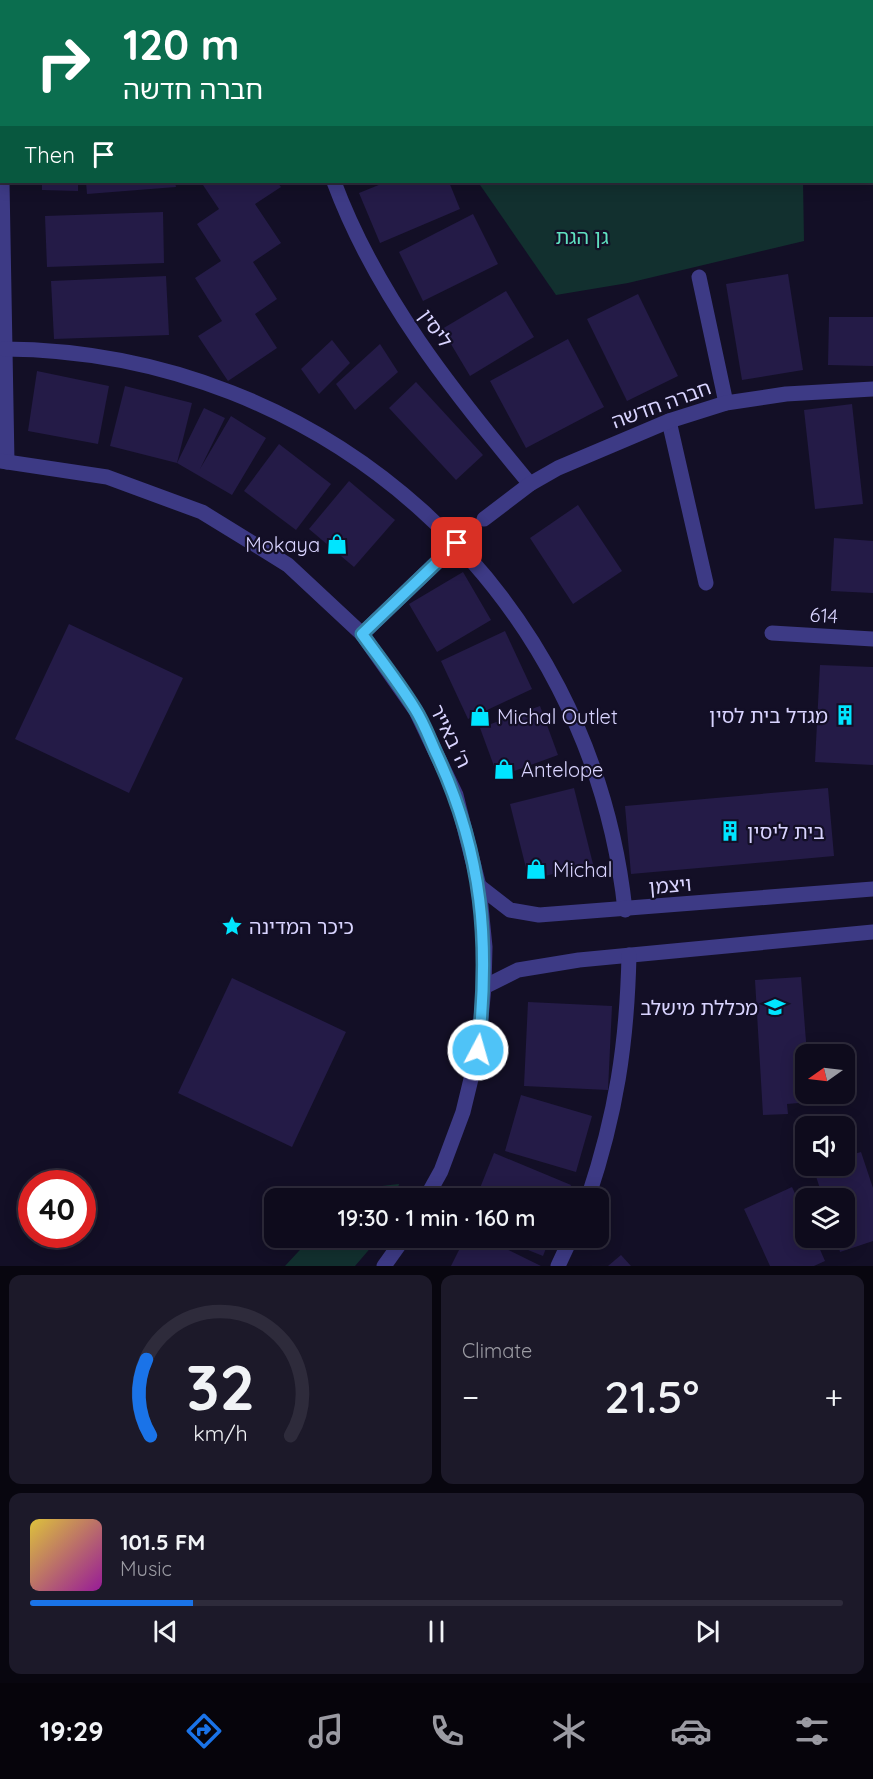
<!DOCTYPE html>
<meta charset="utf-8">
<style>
body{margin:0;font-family:Quicksand,"Noto Sans Hebrew",sans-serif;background:#1c1929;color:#f1f3f6;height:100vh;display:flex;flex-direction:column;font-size:22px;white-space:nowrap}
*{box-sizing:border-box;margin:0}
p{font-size:20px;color:#9b9ba3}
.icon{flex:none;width:33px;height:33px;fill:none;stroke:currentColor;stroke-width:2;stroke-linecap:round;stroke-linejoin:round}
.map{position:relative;height:1266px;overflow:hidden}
.sheet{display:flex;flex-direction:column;gap:9px;padding:9px;background:#08060f;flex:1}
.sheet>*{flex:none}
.hud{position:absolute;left:0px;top:0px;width:873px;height:183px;box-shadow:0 3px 15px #0003,0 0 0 2px #2e2b3b;background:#0b6e4f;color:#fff;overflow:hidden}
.needle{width:39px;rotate:256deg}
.controls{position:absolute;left:795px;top:1044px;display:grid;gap:12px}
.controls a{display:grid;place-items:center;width:60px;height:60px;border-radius:12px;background:#0e0b1c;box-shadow:0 3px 15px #0003,0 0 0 2px #2e2b3b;font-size:30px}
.speed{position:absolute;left:18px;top:1170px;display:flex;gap:12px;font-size:30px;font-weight:700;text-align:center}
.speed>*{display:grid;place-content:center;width:78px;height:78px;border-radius:50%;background:#0e0b1c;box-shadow:0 3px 15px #0003,0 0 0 2px #2e2b3b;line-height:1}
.speed .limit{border:9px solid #d22;background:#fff;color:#111}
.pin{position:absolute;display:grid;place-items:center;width:51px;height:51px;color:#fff;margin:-26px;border-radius:12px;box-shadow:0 3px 9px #0006}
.me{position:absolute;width:66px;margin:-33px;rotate:6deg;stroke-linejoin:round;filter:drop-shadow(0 0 4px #0008)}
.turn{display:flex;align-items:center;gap:21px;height:126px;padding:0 24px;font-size:27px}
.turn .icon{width:78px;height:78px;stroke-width:2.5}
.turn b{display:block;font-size:42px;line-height:51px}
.then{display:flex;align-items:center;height:57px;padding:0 24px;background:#0003;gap:12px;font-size:22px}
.big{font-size:45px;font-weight:600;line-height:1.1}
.sheet .tile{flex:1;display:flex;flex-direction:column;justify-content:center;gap:9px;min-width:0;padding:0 21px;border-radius:12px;background:#1c1929}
.sheet .dial{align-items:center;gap:0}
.dial svg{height:156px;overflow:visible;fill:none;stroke:#2e2b3b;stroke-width:7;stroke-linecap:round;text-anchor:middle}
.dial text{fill:#f1f3f6;stroke:none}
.song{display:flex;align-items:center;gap:18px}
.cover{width:72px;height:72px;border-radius:9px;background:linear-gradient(135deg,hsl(50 70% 55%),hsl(300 70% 35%))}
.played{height:6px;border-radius:3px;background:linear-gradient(90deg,#1a73e8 20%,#2e2b3b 20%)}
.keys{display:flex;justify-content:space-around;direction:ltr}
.heat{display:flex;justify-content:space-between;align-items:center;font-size:33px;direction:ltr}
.sheet .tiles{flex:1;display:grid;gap:9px;grid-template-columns:1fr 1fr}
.tile:last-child{grid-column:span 2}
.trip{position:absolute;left:264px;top:1188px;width:345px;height:60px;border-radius:12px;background:#0e0b1c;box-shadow:0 3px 15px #0003,0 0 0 2px #2e2b3b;font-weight:600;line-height:60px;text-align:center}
.dock{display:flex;height:96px;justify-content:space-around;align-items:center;background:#06040b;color:#9b9ba3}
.dock .icon{width:42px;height:42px}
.dock .selected{color:#1a73e8}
.dock b{font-size:27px;color:#f1f3f6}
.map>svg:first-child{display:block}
</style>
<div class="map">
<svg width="873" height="1266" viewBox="0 0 873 1266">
<rect width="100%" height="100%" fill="#130f26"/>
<g fill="#12302f">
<polygon points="478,182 803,182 804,241 628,283 556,295"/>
<polygon points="399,1184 395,1198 335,1198 339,1191"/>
<polygon points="311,1238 379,1238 355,1266 285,1266"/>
</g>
<g fill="#241b47">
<polygon points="42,182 78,182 78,191 42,190"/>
<polygon points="86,182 175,182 176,187 87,194"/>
<polygon points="201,182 277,182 281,187 255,204 281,243 253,262 277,299 255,314 277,348 228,381 198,336 222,321 195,278 221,261 197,224 219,209"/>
<polygon points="386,182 449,182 460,209 380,243 359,193"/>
<polygon points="163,212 164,263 47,267 45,216"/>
<polygon points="473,214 498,264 423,301 399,252"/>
<polygon points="788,274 803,370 742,380 726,284"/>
<polygon points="166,276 169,335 54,339 51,281"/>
<polygon points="506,291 534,337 470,376 442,329"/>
<polygon points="638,294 678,376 627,401 587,319"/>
<polygon points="829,317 873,317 873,366 828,365"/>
<polygon points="568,339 604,407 526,448 490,381"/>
<polygon points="332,340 350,363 319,394 301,369"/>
<polygon points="380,344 398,372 355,410 336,384"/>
<polygon points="37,371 109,386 98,444 28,431"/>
<polygon points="416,382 483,455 456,480 389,408"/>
<polygon points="125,386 192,403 177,463 110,446"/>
<polygon points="852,404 863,504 815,509 804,410"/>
<polygon points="204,408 225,418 200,469 231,416 266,438 232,495 177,463"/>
<polygon points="279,444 331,484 296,530 244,491"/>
<polygon points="349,481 395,520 354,567 309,529"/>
<polygon points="578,505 622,571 573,604 530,538"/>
<polygon points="834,538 873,541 873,593 831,591"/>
<polygon points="463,572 491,620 437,652 409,604"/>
<polygon points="69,624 183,678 129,793 15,739"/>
<polygon points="505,631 532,689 468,719 441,661"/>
<polygon points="820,665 873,667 873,765 815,762"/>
<polygon points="540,706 558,755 498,777 480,728"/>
<polygon points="574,788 593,864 529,880 510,804"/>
<polygon points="828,788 834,856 631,874 625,806"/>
<polygon points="801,977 807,1054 806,1094 809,1094 810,1102 787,1104 788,1114 763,1115 755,980"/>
<polygon points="232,978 346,1032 292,1147 178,1093"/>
<polygon points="528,1002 612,1006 608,1090 524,1086"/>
<polygon points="521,1095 592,1116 576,1172 505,1151"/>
<polygon points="861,1152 873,1188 873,1241 840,1252 836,1238 844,1238 844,1198 823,1198 813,1167 844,1166 844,1157"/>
<polygon points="494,1153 571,1185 566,1198 476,1198"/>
<polygon points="792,1187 806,1217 806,1238 815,1238 825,1261 814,1266 770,1266 744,1209"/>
<polygon points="465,1238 484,1238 541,1266 451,1266"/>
<polygon points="498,1238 550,1238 543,1256"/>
<polygon points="621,1255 631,1266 608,1266"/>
</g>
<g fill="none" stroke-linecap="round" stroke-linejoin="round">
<g stroke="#3d3a85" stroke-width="15">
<polyline points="282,0 282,2"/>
<polyline points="0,50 2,153"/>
<polyline points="2,182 7,462"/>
<path d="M 334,182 C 376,295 453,392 530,484"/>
<polyline points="699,277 726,403"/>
<path d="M 4,349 C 325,351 591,591 625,910"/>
<polyline points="669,421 706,583"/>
<polyline points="0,461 107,477 202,512 288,565 362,634 416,711 456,795 479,886 485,947 484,987 478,1050 463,1112 441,1171 426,1198"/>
<polyline points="484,519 530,484 558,468 669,421 726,403 786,394 873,389"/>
<polyline points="772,633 873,639"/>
<polyline points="362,634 457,543"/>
<polyline points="479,886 510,910 539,915 873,889"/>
<polyline points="484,987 518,970 579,960 873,932"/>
<path d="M 588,1198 C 616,1114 627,1045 629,955"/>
<polyline points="384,1266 404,1238"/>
<polyline points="558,1266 571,1238"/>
</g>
</g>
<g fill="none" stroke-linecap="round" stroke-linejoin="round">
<g stroke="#337fa1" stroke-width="15">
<path id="route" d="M 457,543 L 362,634 C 380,659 399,683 415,709 C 424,723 430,740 437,755 C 483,854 490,943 478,1050"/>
</g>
<use href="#route" stroke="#4fc3f7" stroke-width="10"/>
</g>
<defs>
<g id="shop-bare" transform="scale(1.62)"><path d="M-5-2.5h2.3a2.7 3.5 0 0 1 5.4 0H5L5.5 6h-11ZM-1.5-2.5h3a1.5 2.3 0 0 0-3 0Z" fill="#00e5ff" stroke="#130f26" stroke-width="2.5" paint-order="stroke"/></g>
<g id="building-bare" transform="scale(1.62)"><path d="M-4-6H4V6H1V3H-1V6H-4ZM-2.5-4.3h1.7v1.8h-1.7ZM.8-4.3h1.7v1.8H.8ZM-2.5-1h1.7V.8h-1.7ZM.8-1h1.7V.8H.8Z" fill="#00e5ff" stroke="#130f26" stroke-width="2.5" paint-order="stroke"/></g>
<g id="sight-bare" transform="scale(1.62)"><path d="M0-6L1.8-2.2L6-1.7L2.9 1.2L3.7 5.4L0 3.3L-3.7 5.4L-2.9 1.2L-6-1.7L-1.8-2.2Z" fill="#00e5ff" stroke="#130f26" stroke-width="2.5" paint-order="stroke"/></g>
<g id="university-bare" transform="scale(1.62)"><path d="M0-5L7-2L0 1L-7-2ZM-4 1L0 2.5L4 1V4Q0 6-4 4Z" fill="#00e5ff" stroke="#130f26" stroke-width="2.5" paint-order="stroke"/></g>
</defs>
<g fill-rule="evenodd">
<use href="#shop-bare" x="337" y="544"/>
<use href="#building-bare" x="845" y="715"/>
<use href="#shop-bare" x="480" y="716"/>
<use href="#shop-bare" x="504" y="769"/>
<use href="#building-bare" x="730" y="831"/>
<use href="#shop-bare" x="536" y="869"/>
<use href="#sight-bare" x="232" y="926"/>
<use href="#university-bare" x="775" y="1007"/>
</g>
<g text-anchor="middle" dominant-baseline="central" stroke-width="4.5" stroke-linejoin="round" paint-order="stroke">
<g font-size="20" fill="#5fe0c0" stroke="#130f26">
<text x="582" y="236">גן הגת</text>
</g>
<g font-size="20" fill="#d9d4ff" stroke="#130f26">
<text transform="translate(436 328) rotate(54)">ליסין</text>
<text transform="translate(661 404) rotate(-20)">חברה חדשה</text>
<text transform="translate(824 615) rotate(4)">614</text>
<text transform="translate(451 736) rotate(64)">ה' באייר</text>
<text transform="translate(670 885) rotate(-5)">ויצמן</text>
</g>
<g font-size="20" fill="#d9d4ff" stroke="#130f26" text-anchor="start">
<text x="320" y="544" text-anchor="end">Mokaya</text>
<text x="828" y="715" text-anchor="end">מגדל בית לסין</text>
<text x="497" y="716">Michal Outlet</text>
<text x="521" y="769">Antelope</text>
<text x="747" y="831">בית ליסין</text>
<text x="553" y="869">Michal</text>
<text x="249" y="926">כיכר המדינה</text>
<text x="758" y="1007" text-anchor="end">מכללת מישלב</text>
</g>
</g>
</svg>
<div class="controls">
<a><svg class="needle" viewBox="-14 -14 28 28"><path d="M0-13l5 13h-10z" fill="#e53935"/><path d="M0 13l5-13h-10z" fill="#9b9ba3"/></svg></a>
<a><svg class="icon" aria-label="sound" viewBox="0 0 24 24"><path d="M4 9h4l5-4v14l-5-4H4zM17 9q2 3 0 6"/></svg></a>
<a><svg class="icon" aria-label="layers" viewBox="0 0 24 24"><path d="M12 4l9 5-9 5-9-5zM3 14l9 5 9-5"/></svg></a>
</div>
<div class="speed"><div class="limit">40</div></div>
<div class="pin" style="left:457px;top:543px;background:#d93025"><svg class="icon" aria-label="arrive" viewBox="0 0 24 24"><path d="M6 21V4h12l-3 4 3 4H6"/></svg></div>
<svg class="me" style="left:478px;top:1050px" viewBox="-20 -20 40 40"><circle r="17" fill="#4fc3f7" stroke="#fff" stroke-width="3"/><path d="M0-11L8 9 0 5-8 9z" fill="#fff"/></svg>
<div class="trip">19:30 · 1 min · 160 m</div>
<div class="hud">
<div class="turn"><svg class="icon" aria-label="right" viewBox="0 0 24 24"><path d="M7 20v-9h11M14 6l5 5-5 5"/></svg><div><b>120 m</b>חברה חדשה</div></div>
<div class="then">Then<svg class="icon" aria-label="arrive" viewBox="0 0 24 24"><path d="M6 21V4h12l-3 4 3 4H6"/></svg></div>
</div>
</div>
<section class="sheet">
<div class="tiles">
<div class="tile dial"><svg viewBox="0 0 100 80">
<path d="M14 69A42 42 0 1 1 86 69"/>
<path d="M14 69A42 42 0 0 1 12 30" stroke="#1a73e8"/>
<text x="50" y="56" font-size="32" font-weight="700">32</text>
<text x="50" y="72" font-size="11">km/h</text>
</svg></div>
<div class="tile"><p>Climate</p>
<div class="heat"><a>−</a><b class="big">21.5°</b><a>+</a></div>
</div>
<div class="tile">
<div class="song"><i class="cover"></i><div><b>101.5 FM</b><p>Music</p></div></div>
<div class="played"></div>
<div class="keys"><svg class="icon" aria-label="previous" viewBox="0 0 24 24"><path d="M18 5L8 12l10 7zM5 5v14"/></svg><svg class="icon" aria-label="pause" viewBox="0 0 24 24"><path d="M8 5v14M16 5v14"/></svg><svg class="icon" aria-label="next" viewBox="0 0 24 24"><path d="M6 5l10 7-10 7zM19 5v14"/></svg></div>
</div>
</div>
</section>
<nav class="dock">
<b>19:29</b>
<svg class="icon selected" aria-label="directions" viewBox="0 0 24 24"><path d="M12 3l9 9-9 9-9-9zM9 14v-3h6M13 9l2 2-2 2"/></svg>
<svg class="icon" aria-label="music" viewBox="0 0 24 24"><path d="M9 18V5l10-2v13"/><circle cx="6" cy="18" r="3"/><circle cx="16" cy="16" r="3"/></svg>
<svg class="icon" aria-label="phone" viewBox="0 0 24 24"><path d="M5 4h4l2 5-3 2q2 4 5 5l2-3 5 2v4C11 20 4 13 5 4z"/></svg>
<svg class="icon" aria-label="climate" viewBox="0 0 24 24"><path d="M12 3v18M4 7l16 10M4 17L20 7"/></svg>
<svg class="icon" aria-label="car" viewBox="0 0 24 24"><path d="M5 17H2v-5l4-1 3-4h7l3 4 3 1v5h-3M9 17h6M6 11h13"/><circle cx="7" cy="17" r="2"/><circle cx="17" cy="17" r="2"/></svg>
<svg class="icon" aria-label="filters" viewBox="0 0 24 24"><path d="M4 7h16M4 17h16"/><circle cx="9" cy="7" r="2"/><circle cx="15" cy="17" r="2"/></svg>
</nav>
